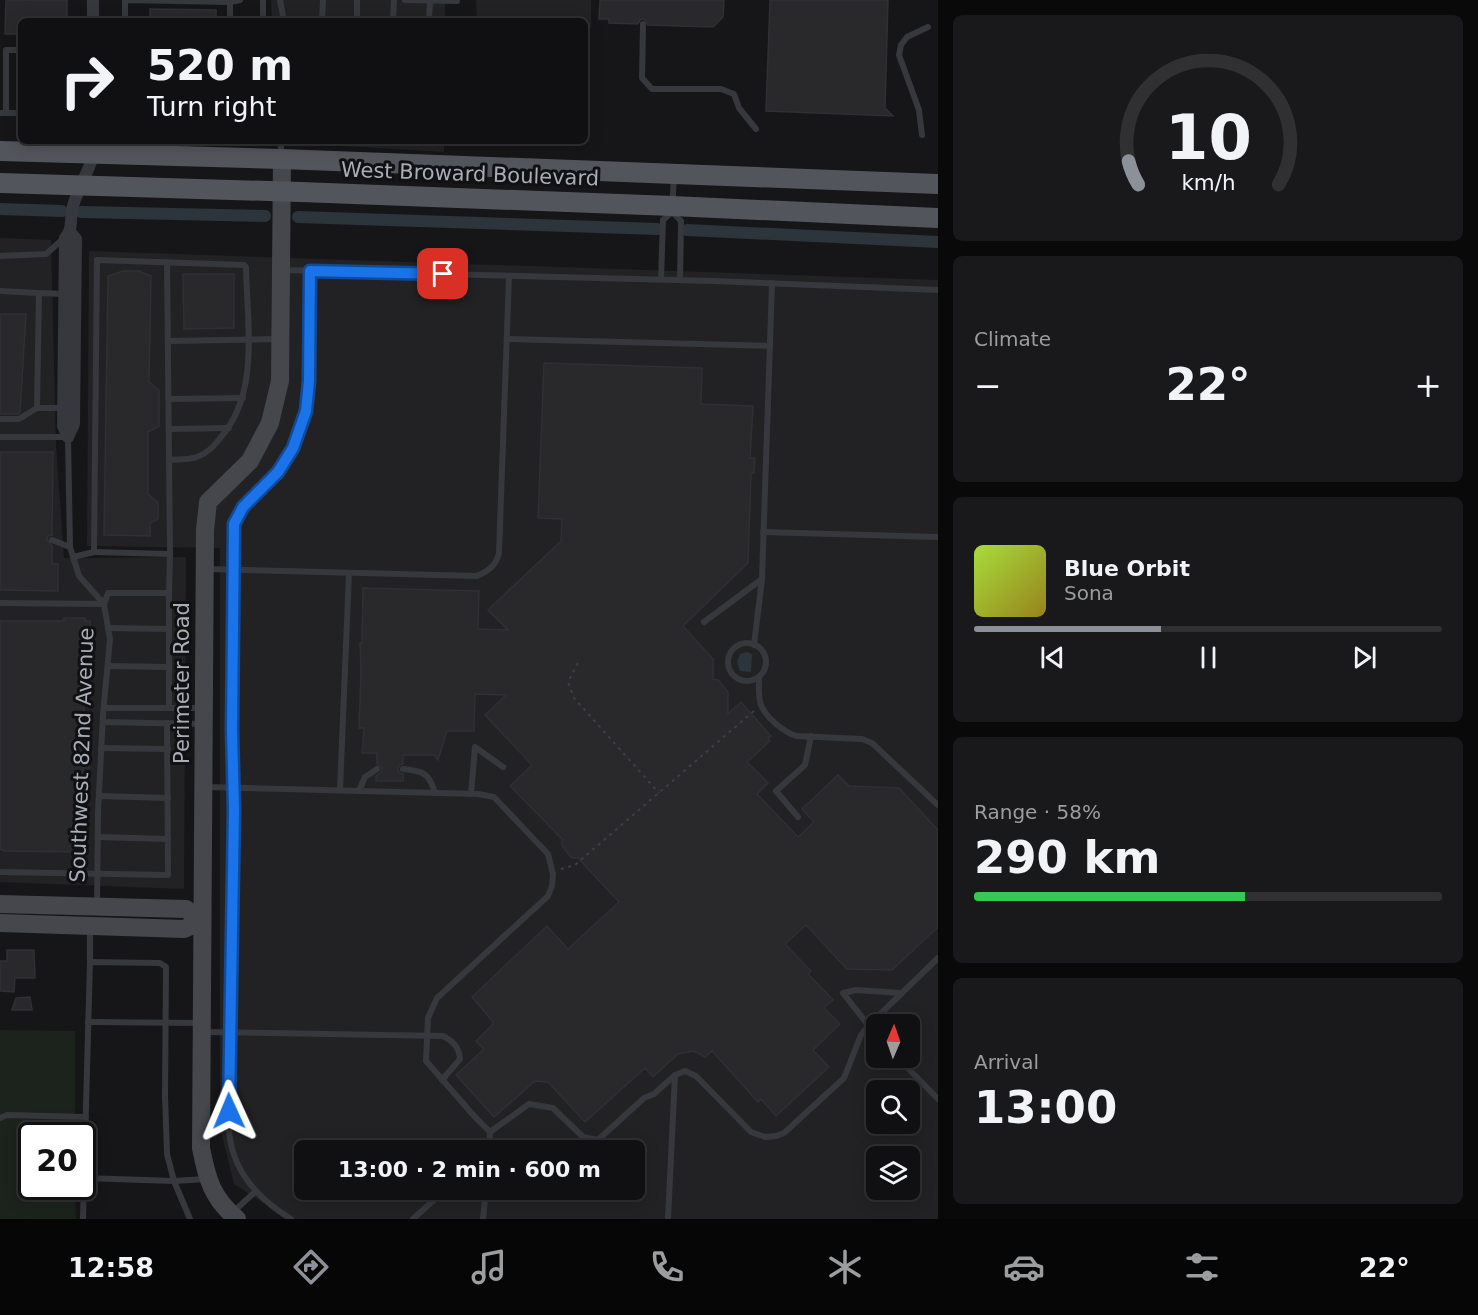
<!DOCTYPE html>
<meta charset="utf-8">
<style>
body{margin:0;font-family:"DejaVu Sans",sans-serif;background:#19191b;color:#f1f3f6;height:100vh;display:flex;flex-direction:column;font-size:22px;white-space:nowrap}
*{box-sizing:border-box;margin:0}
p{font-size:20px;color:#9c9d9f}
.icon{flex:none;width:33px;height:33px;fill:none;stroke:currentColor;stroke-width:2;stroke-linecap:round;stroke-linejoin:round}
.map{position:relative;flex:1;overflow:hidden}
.sheet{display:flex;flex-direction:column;gap:15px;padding:15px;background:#09090a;width:540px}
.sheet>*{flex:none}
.top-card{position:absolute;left:18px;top:18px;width:570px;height:126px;border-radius:9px;box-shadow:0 3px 15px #0003,0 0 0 2px #303032;background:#101012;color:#f1f3f6;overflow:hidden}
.needle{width:39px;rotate:2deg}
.buttons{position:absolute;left:866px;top:1014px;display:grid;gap:12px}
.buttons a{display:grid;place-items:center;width:54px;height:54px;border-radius:9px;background:#101012;box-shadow:0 3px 15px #0003,0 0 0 2px #303032;font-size:30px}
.speed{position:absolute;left:18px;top:1122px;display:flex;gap:12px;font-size:30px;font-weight:700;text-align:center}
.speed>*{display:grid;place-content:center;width:78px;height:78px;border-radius:50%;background:#101012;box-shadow:0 3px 15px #0003,0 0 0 2px #303032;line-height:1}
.speed .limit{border:3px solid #111;border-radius:9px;background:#fff;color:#111}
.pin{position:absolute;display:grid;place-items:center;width:51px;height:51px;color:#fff;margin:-26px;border-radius:12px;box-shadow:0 3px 9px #0006}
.me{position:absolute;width:66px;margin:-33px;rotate:359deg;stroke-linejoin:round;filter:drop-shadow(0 0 4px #0008)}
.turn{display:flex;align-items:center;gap:21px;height:126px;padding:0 30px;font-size:27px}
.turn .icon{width:78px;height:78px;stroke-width:2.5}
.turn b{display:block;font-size:42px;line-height:51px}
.big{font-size:45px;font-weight:700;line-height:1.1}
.sheet .widget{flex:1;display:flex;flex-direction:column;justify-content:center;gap:9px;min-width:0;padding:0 21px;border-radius:9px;background:#19191b}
.sheet .dial{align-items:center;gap:0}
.dial svg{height:156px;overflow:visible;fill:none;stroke:#303032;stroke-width:7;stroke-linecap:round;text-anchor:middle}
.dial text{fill:#f1f3f6;stroke:none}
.song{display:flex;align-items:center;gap:18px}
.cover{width:72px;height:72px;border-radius:9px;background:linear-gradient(135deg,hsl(80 70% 55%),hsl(50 70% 35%))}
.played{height:6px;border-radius:3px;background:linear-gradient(90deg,#8c9099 40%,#303032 40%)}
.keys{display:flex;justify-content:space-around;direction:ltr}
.heat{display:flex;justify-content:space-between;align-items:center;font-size:33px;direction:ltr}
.charge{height:9px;border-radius:4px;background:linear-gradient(90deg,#34c759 58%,#303032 0)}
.trip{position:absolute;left:294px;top:1140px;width:351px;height:60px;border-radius:9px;background:#101012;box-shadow:0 3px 15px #0003,0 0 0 2px #303032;font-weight:700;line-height:60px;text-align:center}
.tab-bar{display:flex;height:96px;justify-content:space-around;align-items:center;background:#060607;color:#9c9d9f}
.tab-bar .icon{width:42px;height:42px}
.tab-bar .active{color:#8c9099}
.tab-bar b{font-size:27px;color:#f1f3f6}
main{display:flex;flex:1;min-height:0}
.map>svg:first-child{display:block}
</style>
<main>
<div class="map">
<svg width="938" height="1219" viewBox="0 0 938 1219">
<rect width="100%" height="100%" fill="#161618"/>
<g fill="#222225" fill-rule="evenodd">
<polygon points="271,0 445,0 445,21 272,21"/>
<polygon points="476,0 591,0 591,28 585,27 585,21 477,21"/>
<polygon points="293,141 444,141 444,152 294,143"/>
<polygon points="0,238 51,240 56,445 64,558 186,557 184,889 0,882"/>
<path d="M 89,251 L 938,280 L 938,1219 L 288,1219 L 234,1184 L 220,1127 L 220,548 L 87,546 ZM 876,1024 L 909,1024 L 909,1058 L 876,1058 ZM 876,1090 L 909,1090 L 909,1124 L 876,1124 ZM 304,1150 L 634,1150 L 634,1190 L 304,1190 ZM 876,1156 L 909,1156 L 909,1190 L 876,1190 Z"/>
</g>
<polygon fill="#1c231d" points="0,1030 75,1031 75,1135 32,1136 32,1186 75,1187 76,1219 0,1219"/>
<polygon fill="#2c353c" points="747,652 752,654 751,672 740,671 737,662 740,654"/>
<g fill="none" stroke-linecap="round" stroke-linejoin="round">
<g stroke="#2c353c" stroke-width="12">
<polyline points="0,209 62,211"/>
<polyline points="81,212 265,216"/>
<polyline points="298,217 657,229"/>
<polyline points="687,230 938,242"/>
</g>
</g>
<g fill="#29292c" stroke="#303034" stroke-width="1.5">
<polygon points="6,0 67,0 67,21 21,21 21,34 5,34"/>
<polygon points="600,0 724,0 723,17 713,27 648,25 644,19 640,20 638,24 609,23 609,19 599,19"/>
<polygon points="770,0 888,0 885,108 893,116 766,111"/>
<polygon points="150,9 216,10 216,21 150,21"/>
<polygon points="123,271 139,271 151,276 149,382 159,390 159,426 148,432 148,494 158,503 158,519 150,523 150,536 104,535 108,276"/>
<polygon points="183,274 234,274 234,328 184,329"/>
<polygon points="0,314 26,314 20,412 18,414 0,414"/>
<polygon points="544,363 702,368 701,404 753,406 750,458 755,458 754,473 751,473 748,563 683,626 713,659 713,679 718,680 728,692 728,714 741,702 771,736 768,738 770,741 747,762 768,783 757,794 798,837 814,822 802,809 838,775 849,786 899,788 938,830 938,927 892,970 847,969 806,925 785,944 811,971 808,974 833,1000 824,1008 840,1024 813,1050 829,1067 776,1116 761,1099 758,1102 712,1051 705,1057 694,1051 678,1054 653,1077 645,1068 585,1122 548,1082 535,1081 494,1117 456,1075 484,1049 476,1041 494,1023 472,997 547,926 568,949 619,902 578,858 572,858 562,846 562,839 510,786 532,765 485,715 506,695 475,694 474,731 447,731 438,760 434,755 403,755 403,764 399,765 398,769 399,773 403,774 403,781 376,781 376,776 381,772 382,768 377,764 377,753 362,753 364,728 359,728 361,672 360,643 362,643 363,588 479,591 478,629 508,630 488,610 561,541 562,519 538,518"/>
<polygon points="0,452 53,452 52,535 48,536 47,540 52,546 52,564 58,564 58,591 0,590"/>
<polygon points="64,618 85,618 85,621 90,621 90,633 94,633 93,665 90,665 90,686 84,686 84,740 89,740 89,768 83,768 82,852 4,851 0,849 0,621 64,621"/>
<polygon points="7,950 34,950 35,978 15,978 14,992 0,991 0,961 7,961"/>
<polygon points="30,997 32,1010 12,1010 16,998"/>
</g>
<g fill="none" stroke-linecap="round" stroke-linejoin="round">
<g stroke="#3d3f44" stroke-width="2" stroke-dasharray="3 4.5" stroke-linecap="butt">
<polyline points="578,663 568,682 574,698 659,793"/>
<polyline points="561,869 575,865 755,710"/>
</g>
<g stroke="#37383d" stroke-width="6">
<polyline points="280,0 284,21"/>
<polyline points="405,0 457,1"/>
<polyline points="125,21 125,0 230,2 240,0"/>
<polyline points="230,21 230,2"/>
<polyline points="263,21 263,0"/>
<polyline points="322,21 323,0"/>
<polyline points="357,21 357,0"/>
<polyline points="393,21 394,0"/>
<polyline points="429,21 430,0"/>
<polyline points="643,24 642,78 652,89 721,89 734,94 739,108 756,129"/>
<polyline points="0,113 21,113"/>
<polyline points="6,113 6,50 21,50"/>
<polyline points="922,135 919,110 899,55 901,45 907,37 928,27"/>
<polyline points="280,141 282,155"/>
<polyline points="672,212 681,221 680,280"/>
<polyline points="0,256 46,254 64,238"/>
<polyline points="284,270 713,281 938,290"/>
<polyline points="661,279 663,220 672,212 674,176"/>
<polyline points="0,291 39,293 37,408"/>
<polyline points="39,293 63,294"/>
<polyline points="507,339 770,346"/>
<polyline points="168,341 278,339"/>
<polyline points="169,399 243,398"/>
<polyline points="0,419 19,419 37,408 62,408"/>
<polyline points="169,429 229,428"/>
<polyline points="0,437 68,437 70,547 79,576 104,604 110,639 103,714 98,813 97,905"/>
<polyline points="763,532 938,537"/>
<polyline points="52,540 70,547"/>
<polyline points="94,552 170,554 167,262"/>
<path d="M 73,557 L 94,552 L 97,260 L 244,265 L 246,267 C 247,323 260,392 221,437 C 214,446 208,453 197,457 C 189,460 178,459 169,460"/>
<path d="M 206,569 L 477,576 C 488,571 496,566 499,553 L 509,276"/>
<polyline points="0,603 104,604 108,593 169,593 170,554"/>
<polyline points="704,622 762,579"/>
<polyline points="108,628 169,629"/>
<circle cx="747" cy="662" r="19"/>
<polyline points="754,645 762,579 772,283"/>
<polyline points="108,666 169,667 169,593"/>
<polyline points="169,667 169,708"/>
<path d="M 759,677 C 759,686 758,697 761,705 C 766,718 785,733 797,736 L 862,739 L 872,743 L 938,805"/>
<polyline points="104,708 202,708"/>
<polyline points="103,722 201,724"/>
<polyline points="101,748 168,749"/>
<path d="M 403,769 C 424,771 429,773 435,793"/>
<polyline points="204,787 478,794 494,797 548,854 553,874 552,886 548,896 437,998 428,1018 426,1061 475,1117 490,1132 529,1104 553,1108 583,1137 598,1140 644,1098 654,1094 675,1075 685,1071 696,1076 751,1132 765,1137 776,1136 784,1133 844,1078 861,1035 868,1026 938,958"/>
<polyline points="340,790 349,573"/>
<polyline points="359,791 365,777 377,769"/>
<polyline points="471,794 475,747 503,767"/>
<polyline points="99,796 168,798"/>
<polyline points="798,817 776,791 805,765 811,736"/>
<polyline points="98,837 168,839"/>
<polyline points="0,872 168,875 167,723"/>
<polyline points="90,962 90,929"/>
<polyline points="88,1022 198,1023"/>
<path d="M 205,1032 L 443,1036 C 453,1041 459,1047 460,1059 L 442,1080"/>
<polyline points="876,1035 843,993 856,990 901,993"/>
<polyline points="898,1058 938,1099"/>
<polyline points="0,1118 7,1115 86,1117"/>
<polyline points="489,1150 490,1132"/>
<polyline points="84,1178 90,962 160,963 166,967 165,1096 167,1154 174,1181 190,1219"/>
<polyline points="232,1213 256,1191"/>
<polyline points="83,1219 84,1178 174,1181 206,1179"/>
<path d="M 291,1219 C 265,1203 242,1182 233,1152 C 226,1130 229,1102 229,1079 C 229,1031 230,982 231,934 C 235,797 232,661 234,524 L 243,507 L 278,472 L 293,448 L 306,411 L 309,381 L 310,271"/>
<polyline points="413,1219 445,1190"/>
<polyline points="483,1219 486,1190"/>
<polyline points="668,1219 675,1075"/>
</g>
<g stroke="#37383d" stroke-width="12">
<polyline points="93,0 93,21"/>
<path d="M 68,437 L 63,426 L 65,238 C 73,229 70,221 72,210 C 77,186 95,165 95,141"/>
<polyline points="68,437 74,424 76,239 70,232"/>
</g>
<g stroke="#45474d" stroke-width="18">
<polyline points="0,904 186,909 202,921"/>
<polyline points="0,923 184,929 202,921"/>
<path d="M 237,1219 C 212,1198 207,1179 201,1148 L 205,530 L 208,502 L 250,461 L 270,423 L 280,381 L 282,159"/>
</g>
<g stroke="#53555c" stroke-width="20">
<polyline points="0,151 282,159 938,184"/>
<polyline points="0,183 301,192 672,206 938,218"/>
</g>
</g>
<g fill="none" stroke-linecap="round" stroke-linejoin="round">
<g stroke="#114b97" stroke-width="15">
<polyline id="route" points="229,1111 234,810 232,730 234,524 243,507 278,472 293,448 306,411 309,381 310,271 443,274"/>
</g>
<use href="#route" stroke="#1a73e8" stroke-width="10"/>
</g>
<g text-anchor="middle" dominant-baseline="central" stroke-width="6" stroke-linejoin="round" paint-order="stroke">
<g font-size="21" fill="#a8adb8" stroke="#111113">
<text transform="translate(470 174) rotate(2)">West Broward Boulevard</text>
<text transform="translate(182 683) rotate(-90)">Perimeter Road</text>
<text transform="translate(82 755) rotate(-88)">Southwest 82nd Avenue</text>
</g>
</g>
</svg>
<div class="buttons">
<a><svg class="needle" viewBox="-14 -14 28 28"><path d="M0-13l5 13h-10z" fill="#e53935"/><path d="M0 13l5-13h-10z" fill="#9c9d9f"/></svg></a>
<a><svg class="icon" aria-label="search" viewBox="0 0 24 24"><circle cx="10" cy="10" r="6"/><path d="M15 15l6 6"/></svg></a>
<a><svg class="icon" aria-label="layers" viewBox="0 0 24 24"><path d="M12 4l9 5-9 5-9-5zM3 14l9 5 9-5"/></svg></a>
</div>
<div class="speed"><div class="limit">20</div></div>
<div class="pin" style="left:443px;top:274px;background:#d93025"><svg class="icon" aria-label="arrive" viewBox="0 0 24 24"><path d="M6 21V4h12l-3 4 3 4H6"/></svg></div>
<svg class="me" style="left:229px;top:1111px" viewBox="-20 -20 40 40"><path d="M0-17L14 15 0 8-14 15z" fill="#1a73e8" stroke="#fff" stroke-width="4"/></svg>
<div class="trip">13:00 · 2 min · 600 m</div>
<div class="top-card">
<div class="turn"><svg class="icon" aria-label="right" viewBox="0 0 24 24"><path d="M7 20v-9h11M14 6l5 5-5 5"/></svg><div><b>520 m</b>Turn right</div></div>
</div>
</div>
<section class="sheet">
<div class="widget dial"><svg viewBox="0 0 100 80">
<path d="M14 69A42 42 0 1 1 86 69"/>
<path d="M14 69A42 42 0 0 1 9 57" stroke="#8c9099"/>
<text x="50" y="56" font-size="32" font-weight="700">10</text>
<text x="50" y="72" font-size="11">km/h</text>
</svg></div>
<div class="widget"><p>Climate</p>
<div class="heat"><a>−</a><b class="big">22°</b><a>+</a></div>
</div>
<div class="widget">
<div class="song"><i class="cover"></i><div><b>Blue Orbit</b><p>Sona</p></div></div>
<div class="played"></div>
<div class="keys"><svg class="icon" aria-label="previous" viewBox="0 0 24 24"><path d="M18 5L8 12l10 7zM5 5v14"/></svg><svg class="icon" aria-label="pause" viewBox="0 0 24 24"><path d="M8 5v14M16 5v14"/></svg><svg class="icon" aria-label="next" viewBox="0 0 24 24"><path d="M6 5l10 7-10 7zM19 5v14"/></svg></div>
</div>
<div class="widget"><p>Range · 58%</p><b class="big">290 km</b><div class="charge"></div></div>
<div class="widget"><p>Arrival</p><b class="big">13:00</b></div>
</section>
</main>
<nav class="tab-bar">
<b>12:58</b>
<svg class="icon active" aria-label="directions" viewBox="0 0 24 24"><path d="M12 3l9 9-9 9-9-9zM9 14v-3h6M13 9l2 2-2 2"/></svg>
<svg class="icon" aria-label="music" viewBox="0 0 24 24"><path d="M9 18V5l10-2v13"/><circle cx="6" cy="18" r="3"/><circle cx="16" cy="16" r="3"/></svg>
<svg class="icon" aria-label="phone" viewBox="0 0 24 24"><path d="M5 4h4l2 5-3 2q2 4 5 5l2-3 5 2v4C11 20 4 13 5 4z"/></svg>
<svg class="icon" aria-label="climate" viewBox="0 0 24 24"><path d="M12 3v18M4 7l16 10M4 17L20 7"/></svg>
<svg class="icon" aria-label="car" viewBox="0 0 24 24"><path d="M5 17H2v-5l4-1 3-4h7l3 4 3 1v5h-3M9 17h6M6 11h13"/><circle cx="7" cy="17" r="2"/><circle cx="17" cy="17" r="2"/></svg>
<svg class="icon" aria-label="filters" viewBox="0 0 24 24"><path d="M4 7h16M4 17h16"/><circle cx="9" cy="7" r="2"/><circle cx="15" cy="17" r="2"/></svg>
<b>22°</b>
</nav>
